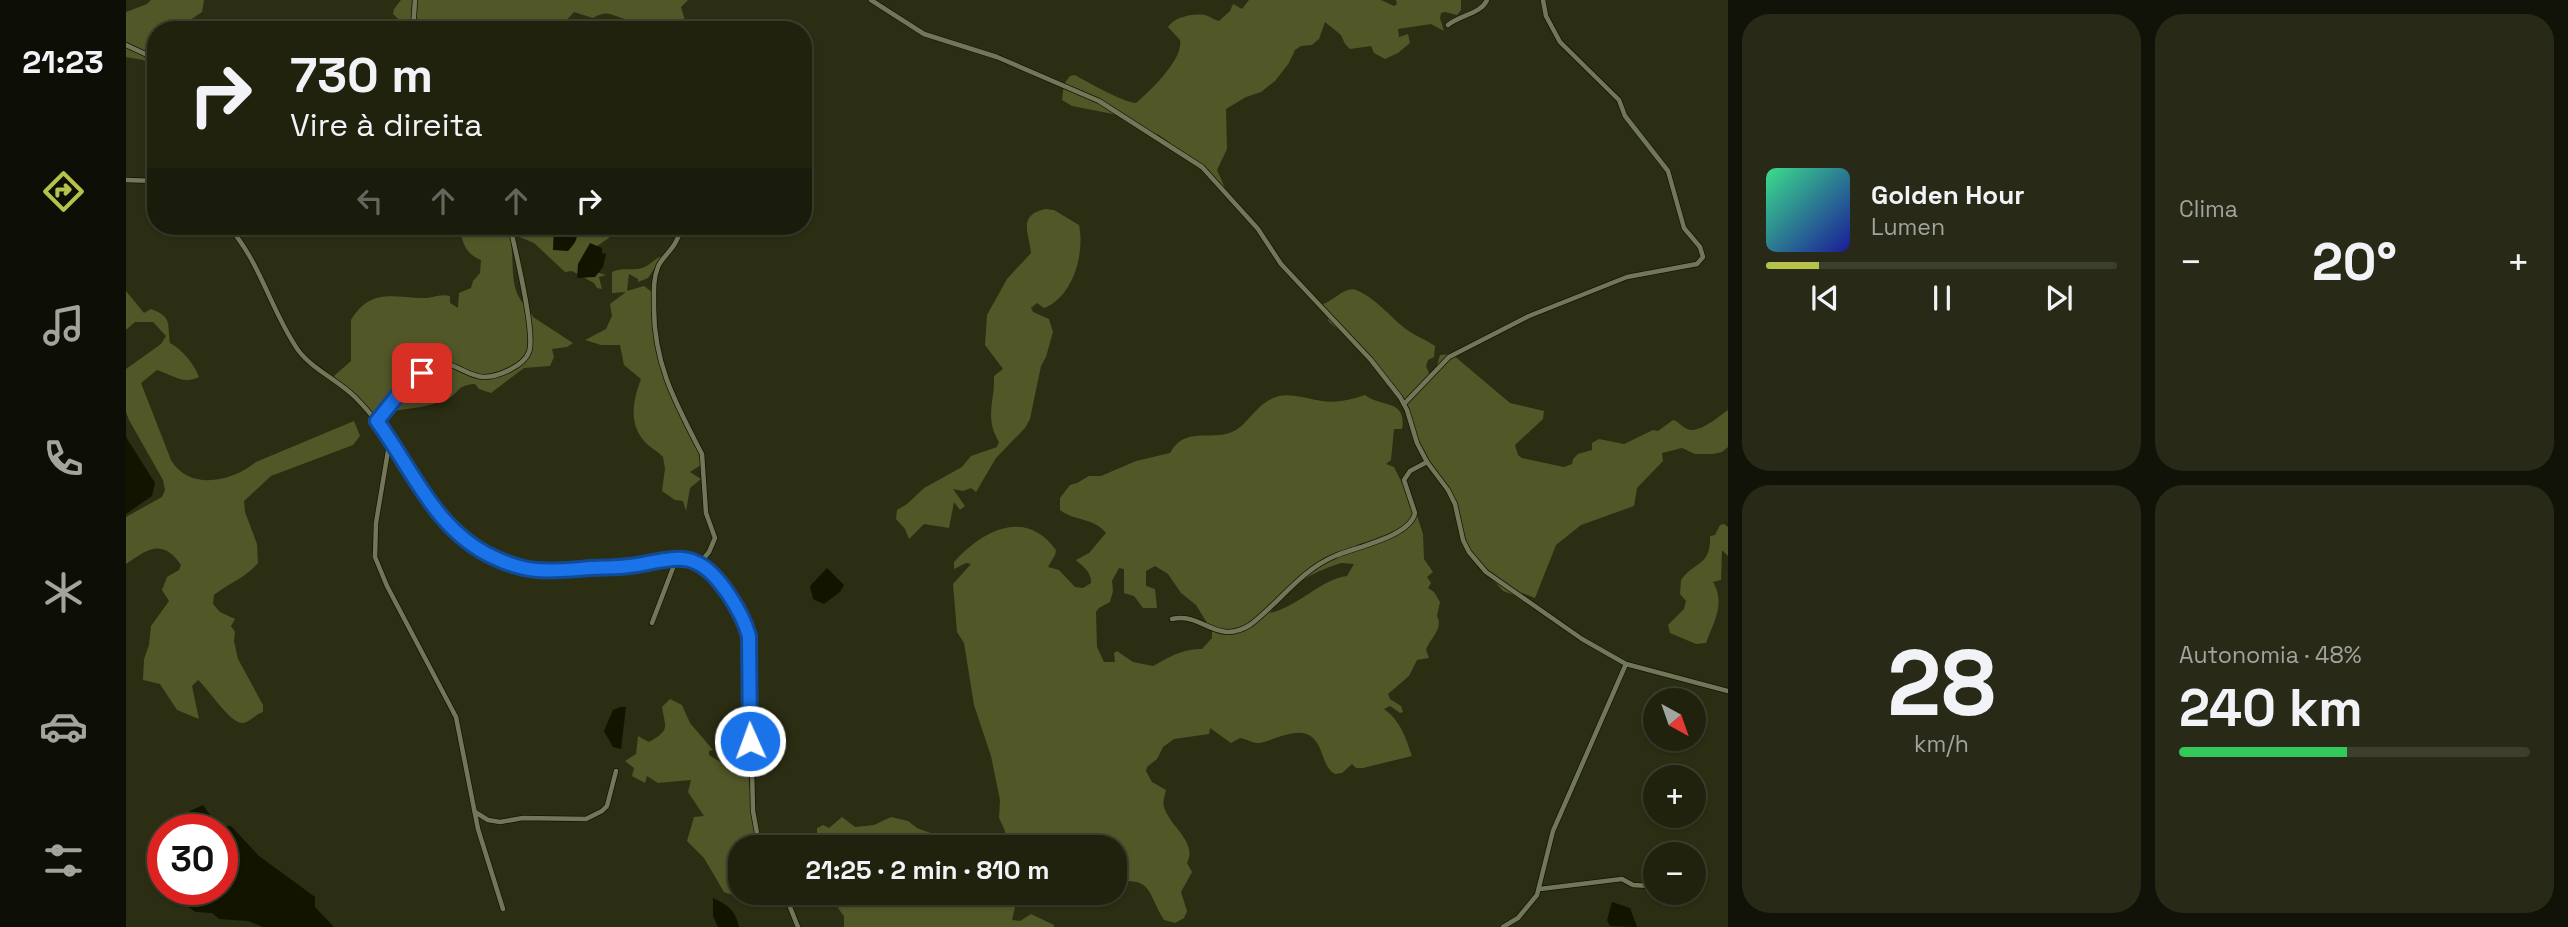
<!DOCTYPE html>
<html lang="pt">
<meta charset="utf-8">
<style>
body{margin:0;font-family:"Space Grotesk",sans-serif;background:#282a17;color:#f1f3f6;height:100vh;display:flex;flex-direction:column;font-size:26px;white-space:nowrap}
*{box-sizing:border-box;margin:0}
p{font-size:23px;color:#a2a49e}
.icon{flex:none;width:38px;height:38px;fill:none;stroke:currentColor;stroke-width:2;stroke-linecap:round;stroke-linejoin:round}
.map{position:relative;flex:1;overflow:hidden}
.drawer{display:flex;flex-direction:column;gap:14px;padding:14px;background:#121308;width:840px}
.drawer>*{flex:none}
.guide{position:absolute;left:21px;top:21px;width:665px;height:214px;border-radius:28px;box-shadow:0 2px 5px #0004,0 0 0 2px #3d3f2e;background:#20220e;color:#f1f3f6;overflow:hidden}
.needle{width:46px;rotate:140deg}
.buttons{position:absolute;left:1517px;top:688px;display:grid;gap:14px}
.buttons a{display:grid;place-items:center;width:63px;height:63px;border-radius:50%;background:#20220e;box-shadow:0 2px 5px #0004,0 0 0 2px #3d3f2e;font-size:35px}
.speed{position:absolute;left:21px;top:814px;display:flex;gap:14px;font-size:35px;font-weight:700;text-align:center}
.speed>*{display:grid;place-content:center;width:91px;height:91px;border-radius:50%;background:#20220e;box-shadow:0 2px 5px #0004,0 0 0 2px #3d3f2e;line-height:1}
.speed .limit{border:10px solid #d22;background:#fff;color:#111}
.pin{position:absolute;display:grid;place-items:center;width:60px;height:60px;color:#fff;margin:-30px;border-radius:14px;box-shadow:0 4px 10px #0006}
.me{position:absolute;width:77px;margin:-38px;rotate:358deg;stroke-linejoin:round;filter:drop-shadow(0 0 5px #0008)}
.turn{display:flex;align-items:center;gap:24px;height:147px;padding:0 28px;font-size:32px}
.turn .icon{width:91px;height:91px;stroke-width:2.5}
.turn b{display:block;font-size:49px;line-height:60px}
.lanes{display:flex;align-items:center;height:66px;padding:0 28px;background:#0003;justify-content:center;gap:35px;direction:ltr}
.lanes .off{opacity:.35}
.big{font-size:52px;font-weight:700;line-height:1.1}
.drawer .card{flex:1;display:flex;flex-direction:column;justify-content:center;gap:10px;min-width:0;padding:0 24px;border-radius:28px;background:#282a17}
.drawer .dial{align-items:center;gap:0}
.dial b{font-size:91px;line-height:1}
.song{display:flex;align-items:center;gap:21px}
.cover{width:84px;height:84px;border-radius:10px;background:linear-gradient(135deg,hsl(150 70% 55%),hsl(240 70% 35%))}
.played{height:7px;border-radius:4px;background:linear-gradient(90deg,#b6c249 15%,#3d3f2e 15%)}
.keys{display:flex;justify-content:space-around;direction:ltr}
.heat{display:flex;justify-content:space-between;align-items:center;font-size:38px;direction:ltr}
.charge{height:10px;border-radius:5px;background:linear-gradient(90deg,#34c759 48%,#3d3f2e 0)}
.drawer .tiles{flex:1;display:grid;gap:14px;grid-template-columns:repeat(2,1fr)}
.trip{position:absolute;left:602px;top:835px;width:399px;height:70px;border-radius:28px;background:#20220e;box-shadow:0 2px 5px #0004,0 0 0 2px #3d3f2e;font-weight:700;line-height:70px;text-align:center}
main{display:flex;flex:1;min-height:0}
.tabs{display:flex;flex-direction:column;width:126px;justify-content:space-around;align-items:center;background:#0d0e06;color:#a2a49e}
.tabs .icon{width:49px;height:49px}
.tabs .active{color:#b6c249}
.tabs b{font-size:32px;color:#f1f3f6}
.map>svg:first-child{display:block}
</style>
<main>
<nav class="tabs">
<b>21:23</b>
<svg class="icon active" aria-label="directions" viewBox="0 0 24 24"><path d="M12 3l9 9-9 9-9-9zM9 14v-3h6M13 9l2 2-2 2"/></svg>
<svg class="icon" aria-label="music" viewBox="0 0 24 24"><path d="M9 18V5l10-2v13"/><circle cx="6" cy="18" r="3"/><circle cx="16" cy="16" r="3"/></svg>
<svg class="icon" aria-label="phone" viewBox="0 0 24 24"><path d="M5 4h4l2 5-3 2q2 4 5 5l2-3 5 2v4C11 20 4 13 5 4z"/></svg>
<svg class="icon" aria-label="climate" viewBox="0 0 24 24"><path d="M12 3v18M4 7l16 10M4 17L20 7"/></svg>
<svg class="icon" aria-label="car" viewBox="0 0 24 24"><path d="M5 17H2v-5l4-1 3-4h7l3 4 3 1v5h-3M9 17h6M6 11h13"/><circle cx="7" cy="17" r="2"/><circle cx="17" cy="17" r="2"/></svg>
<svg class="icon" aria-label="filters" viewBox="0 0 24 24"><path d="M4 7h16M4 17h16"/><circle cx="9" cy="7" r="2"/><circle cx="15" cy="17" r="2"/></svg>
</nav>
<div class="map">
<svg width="1602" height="927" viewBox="0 0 1602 927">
<rect width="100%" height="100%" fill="#2b2e13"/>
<g fill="#525728" fill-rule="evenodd">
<polygon points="25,0 78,0 76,12 49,30 30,30 30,66 17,60 0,57 0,12 21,4"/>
<path d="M 275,0 L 562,0 L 555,7 L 560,24 L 558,30 L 523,30 L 517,22 C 511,19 506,21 500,19 C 484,16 484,9 467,18 L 448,12 L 438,23 L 424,22 L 411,30 L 284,30 L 267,14 L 268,9 Z"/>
<path d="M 1123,0 L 1255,0 L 1268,6 L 1271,4 L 1270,0 L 1335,0 L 1335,10 L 1331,15 L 1319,12 L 1315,13 L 1314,18 L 1318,31 L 1305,24 L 1272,29 L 1273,37 L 1282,34 L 1284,43 L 1272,53 L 1259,59 L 1248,53 L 1245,46 L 1224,49 L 1219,44 L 1215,35 L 1199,22 L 1193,39 L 1186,45 L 1175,46 L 1169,50 L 1163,63 L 1149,81 L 1135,92 L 1120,97 L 1100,109 L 1101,149 L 1091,170 L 1099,188 L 1069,161 L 1033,135 L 1013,128 L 992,115 L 946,106 L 936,100 L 938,84 L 944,76 L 949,75 C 961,82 999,103 1010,103 C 1024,91 1058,59 1054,40 L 1042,27 C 1048,17 1070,12 1082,16 C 1086,18 1089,20 1093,21 L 1104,11 L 1107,4 L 1116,9 Z"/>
<path d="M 920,209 L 928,210 L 953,225 C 959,254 947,297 918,308 L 911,303 L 905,308 L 907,312 L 923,319 L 927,332 L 920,357 L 915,366 L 904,419 L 899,428 L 870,458 L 850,492 L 845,488 L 837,491 L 827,489 L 839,506 L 834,510 L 828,502 L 823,528 L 798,524 L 783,539 L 779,529 L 770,519 L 771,510 L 781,504 L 798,488 L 836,467 L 845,456 L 871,447 L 873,442 C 858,417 869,402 868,376 L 877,369 L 859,345 L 861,315 L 881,279 L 905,253 C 904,235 890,215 920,209 Z"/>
<path d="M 333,226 L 458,226 L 462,229 L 467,226 L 480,226 L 483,238 L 471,246 L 466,271 L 480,275 L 473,277 L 476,289 L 471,288 L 468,283 L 446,271 L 439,272 L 408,243 L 391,236 L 385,243 C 388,261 384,283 394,299 C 398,306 404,309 407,317 L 447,343 L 441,347 L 426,349 L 428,357 L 424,366 L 398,368 L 365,393 L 353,389 L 349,384 C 330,385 334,393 321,399 C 304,407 285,408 267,411 L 263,408 L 256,412 L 247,413 L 219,390 L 208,376 L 225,361 L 225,320 C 246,286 269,299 301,298 C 309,297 316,294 324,296 L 324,303 L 332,308 L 333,293 L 345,288 L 347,281 L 354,273 L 355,260 C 339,254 336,241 333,226 Z"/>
<path d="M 537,256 L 522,278 L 512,282 L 512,279 L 503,274 L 501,291 L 518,286 L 527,293 L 529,307 L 527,329 L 536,372 L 543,379 L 562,428 L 576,450 L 575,465 L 564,472 L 575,479 L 564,488 L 560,511 L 557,501 L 549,500 L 536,491 L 539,469 L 537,457 C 532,451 524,448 519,442 C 502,424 507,400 515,379 L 498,365 L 494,345 L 475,345 L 459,340 L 480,329 L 486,316 L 484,304 L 500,292 L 486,293 L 486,272 C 495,267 506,271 516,268 C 525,265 528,258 537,256 Z"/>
<path d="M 1227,289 C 1246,295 1261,313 1276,326 C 1285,334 1299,339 1309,346 L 1308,357 L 1302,360 L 1300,366 L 1305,378 L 1308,376 L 1314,355 L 1326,354 L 1384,403 L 1418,411 L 1417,419 L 1389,445 L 1392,455 L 1396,458 L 1438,467 L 1446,464 L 1447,459 L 1452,454 L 1466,450 L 1466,443 L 1473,439 L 1498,444 L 1527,430 L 1532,431 L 1547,420 C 1554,422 1554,426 1561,429 C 1573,434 1592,417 1602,410 L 1602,447 L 1596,452 L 1587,454 L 1569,454 L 1556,448 L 1536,453 L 1537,461 L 1511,488 L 1508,506 L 1455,525 L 1430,545 L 1409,598 L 1396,593 L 1391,596 L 1377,591 L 1342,552 L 1328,502 L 1297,453 L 1280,404 L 1268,389 L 1261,385 L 1256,374 L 1218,334 L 1203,322 L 1197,304 C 1209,300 1214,290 1227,289 Z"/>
<path d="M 0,291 L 18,313 L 25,309 C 47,317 41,324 44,343 C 57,350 68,364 73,377 C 58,385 46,375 31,370 L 15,383 L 45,460 C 63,491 106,482 130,462 L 228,421 L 234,436 L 227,445 L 145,476 L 118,501 L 119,512 L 131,544 L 132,563 C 120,578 103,583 88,595 L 87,604 L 94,612 L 109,619 L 105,626 L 109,632 L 108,641 L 112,659 L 137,705 L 137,712 C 130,714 124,722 117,723 C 104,724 82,688 72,680 L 66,686 L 73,719 L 51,710 L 34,684 L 17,680 L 18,659 L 23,645 L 25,626 L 43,601 L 36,590 L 41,577 L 53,570 L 55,565 C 36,538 22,549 0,564 L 0,517 L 36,497 L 39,490 L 37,480 L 3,420 L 0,412 L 0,369 L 35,344 L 40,336 L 27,322 L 9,322 L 0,330 Z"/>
<path d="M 1239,395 C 1256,408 1281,399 1276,429 L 1268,429 L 1265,460 L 1260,464 L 1268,467 L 1289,509 L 1297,534 L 1298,559 L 1307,572 L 1301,577 L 1305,583 L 1302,588 L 1308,592 L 1314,602 L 1311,616 C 1318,629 1304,638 1300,650 L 1303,658 L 1291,660 L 1283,676 L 1262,694 L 1264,699 L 1275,706 L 1277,712 L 1274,713 L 1264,706 L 1258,709 C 1274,720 1280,738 1286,756 L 1237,768 L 1230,768 L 1226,764 L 1216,773 L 1209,774 C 1196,767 1198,748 1187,738 C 1174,725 1149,740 1134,743 C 1128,744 1121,739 1114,738 L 1105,743 L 1084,728 L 1083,734 L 1048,739 L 1037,747 L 1031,759 L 1021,767 L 1020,771 L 1026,782 L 1040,790 C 1039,796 1036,801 1038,807 C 1044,827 1072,842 1061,863 L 1066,872 L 1055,892 L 1061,911 L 1058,918 L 1049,923 L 1038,920 C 1021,893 1027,877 989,882 L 989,847 L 881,847 L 879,831 L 873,818 L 874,800 L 865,756 L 848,705 L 838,643 L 831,632 L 827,584 L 845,564 L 840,563 L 828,569 L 828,562 C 856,531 899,507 930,550 L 929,555 L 922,567 L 933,570 L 949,587 L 957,588 L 965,583 C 966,572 956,566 950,560 L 963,553 L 980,533 C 969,518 948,521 934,510 L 934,498 L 944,485 L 951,483 L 963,476 L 975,476 L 1010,461 L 1044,453 C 1059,426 1083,441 1106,432 C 1122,426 1130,402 1153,396 C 1167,393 1182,399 1196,401 C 1210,403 1225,400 1239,395 ZM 1215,563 L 1228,564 L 1221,576 C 1195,579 1172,607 1144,613 C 1161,585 1185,573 1215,563 ZM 1029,566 L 1042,574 L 1055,593 L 1070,605 L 1086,631 L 1086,638 L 1076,649 C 1058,648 1043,657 1027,666 L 1007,662 L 991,651 L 988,653 L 989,662 L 978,662 L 971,647 L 970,612 L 973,608 L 984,602 L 987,591 L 986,581 L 993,568 L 998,569 L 998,593 L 1008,596 L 1017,608 L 1031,608 L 1029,589 L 1020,586 L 1020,571 Z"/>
<path d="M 1598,524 L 1602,527 L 1602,556 L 1596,550 L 1595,580 L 1587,582 C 1600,604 1587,623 1580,643 L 1570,644 L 1544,633 L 1542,625 L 1558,609 L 1560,601 L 1554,594 L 1555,580 C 1570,560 1585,566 1584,536 L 1589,535 L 1594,525 Z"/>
<path d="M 544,699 L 556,705 L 564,723 L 587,750 L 583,751 L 583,755 L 599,765 L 617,763 L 622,768 L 627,825 L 634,847 L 614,847 L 614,892 L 631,893 L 629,903 L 598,892 L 578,858 L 561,841 L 568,817 L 578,816 L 562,792 L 565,780 L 532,783 L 521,776 L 519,783 L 506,776 L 508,768 L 499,761 L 510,754 L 512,736 L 523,742 C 545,730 539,727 536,707 Z"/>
<polygon points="716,817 729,827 748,825 765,817 782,821 791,828 834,844 860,847 694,847 696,836 691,837 691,828 697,825 703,828"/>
<path d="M 699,893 L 889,893 L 896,899 L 886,901 L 889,907 L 886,920 L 894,921 L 905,914 L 928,925 L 928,927 L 718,927 L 718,916 C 711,908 708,898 699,893 Z"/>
</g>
<g fill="#121400">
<path d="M 428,226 L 448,226 C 453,238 451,241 442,251 L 427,250 Z"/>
<polygon points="464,243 476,248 476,253 480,254 477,267 469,277 451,278 452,264"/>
<polygon points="0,437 29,483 26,496 0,514"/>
<polygon points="701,568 718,585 714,592 698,604 687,599 684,586"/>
<polygon points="495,707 500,707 495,749 487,747 478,731 487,710"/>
<polygon points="77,805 92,826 105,826 133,856 189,897 189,907 208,927 137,927 122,921 93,919 86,913 70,912 62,907 66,896 63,889 96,889 96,830 61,829 57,824 64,811"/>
<path d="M 587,898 C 602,905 609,910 613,927 L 592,927 L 587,916 Z"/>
<polygon points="1486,902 1504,908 1511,927 1484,926 1481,920"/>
</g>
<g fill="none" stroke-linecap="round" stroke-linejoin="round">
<g stroke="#141600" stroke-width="6">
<g id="street">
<polyline points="745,0 798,34 871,57 973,101 1076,167 1132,229 1155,264 1245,360 1274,397 1281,410 1291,443 1301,462 1322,490 1329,504 1337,540 1343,552 1360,572 1456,639 1500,664 1602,691"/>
<path d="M 1322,25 C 1334,15 1355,14 1361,0"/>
<polyline points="287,30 289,0"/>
<polyline points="0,45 30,59"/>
<polyline points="0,180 30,181"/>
<path d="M 102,226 C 134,261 145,311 172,350 C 186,369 212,380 229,397 C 278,445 298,520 360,553 C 401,576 423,570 467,567 C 480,567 492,568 504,566 C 524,563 548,556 567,561 C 590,568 617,614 623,636 L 627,811 L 631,833 L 636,847"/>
<path d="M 557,226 C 554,232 552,239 548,245 C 543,253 535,259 532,267 C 527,279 528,292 528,305 C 527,363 550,404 576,454 L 580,513 L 589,538 L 583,552 L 573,564"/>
<polyline points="1278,404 1323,357 1403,316 1501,277 1571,264 1577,257 1574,247 1558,228 1542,171 1499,116 1493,100 1434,42 1420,16 1417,0"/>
<path d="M 251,421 C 266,403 284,374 308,365 C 326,358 340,377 358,377 C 372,377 398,366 403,352 C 410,334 389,249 384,226"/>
<polyline points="264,439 250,523 249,557 261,586 330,717 352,829 377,909"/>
<path d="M 1046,619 C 1077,612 1090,646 1124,625 C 1153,603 1175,570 1209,556 C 1229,547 1284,537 1289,513 L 1278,480 L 1284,471 L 1301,462"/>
<polyline points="526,623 550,560"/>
<polyline points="349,812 362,820 374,822 397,818 460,819 476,811 481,806 490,771"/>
<polyline points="1414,889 1496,879 1507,885 1523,886"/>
<polyline points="658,892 672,927"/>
<polyline points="1377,927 1392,918 1411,895 1427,831 1500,664"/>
</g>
</g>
<use href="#street" stroke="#73775a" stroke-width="4.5"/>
</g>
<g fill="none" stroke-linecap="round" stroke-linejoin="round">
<g stroke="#114b97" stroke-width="18">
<path id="route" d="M 296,373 L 276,390 L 251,421 C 287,470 309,530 367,557 C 404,575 426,571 466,568 C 478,567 491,568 503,566 C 524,564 552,553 571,563 C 593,573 617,614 623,636 L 624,741"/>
</g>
<use href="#route" stroke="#1a73e8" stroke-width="12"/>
</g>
</svg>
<div class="buttons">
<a><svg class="needle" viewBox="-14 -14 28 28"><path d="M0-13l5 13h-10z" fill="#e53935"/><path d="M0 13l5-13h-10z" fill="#a2a49e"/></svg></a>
<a>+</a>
<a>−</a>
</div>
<div class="speed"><div class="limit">30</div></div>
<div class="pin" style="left:296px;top:373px;background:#d93025"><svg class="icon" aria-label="arrive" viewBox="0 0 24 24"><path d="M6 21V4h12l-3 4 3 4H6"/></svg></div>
<svg class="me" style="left:624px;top:741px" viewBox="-20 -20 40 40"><circle r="17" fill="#1a73e8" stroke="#fff" stroke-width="3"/><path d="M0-11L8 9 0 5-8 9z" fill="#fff"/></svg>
<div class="trip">21:25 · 2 min · 810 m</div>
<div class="guide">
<div class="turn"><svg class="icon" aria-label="right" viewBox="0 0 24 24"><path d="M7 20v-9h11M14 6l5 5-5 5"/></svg><div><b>730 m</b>Vire à direita</div></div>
<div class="lanes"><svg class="icon off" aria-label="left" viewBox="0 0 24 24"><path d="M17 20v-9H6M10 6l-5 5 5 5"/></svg><svg class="icon off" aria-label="ahead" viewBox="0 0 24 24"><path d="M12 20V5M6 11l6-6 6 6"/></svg><svg class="icon off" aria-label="ahead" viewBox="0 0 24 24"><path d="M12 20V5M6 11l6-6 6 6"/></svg><svg class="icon" aria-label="right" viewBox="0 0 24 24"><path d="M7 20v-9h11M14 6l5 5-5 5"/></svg></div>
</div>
</div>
<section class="drawer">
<div class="tiles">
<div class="card">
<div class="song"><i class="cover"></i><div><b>Golden Hour</b><p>Lumen</p></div></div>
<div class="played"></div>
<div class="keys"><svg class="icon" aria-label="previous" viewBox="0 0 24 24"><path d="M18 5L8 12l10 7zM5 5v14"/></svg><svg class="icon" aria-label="pause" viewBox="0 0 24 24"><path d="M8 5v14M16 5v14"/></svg><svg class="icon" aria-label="next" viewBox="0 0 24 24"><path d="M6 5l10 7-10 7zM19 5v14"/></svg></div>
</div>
<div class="card"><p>Clima</p>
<div class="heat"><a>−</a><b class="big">20°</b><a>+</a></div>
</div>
<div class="card dial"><b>28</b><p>km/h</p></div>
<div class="card"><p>Autonomia · 48%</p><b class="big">240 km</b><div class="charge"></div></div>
</div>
</section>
</main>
